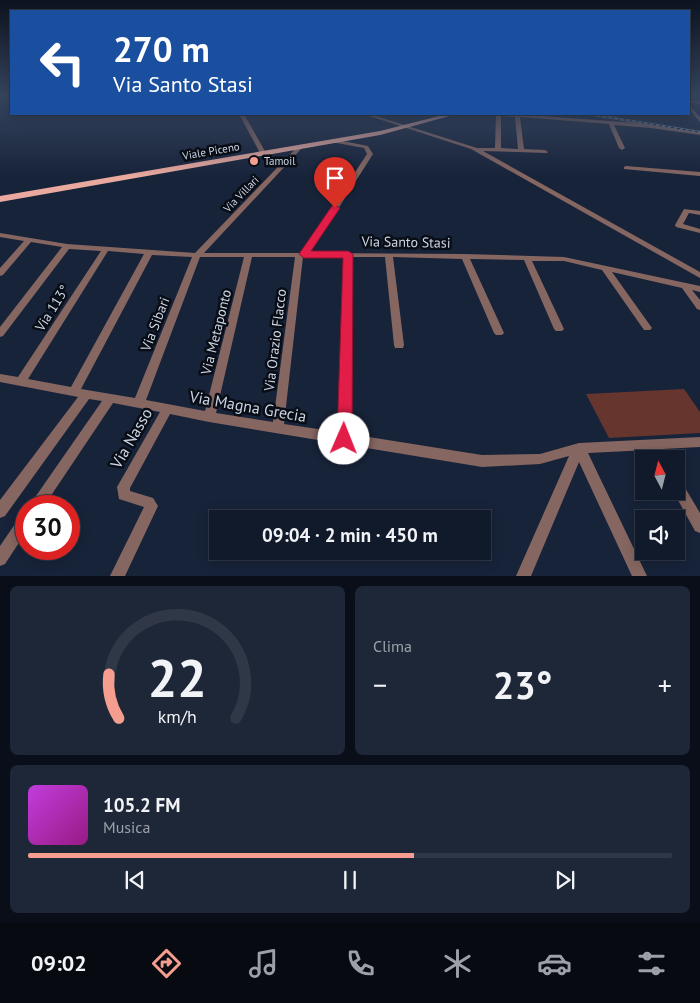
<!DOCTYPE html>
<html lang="it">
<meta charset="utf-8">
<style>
body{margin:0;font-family:"PT Sans",sans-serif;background:#1e2737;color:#f1f3f6;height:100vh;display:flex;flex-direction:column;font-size:19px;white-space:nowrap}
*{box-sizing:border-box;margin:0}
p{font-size:16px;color:#9ca1a9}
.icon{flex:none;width:28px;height:28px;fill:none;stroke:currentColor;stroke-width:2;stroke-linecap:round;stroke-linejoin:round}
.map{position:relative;height:576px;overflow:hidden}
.sheet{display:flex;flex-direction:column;gap:10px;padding:10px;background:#090e18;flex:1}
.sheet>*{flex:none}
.banner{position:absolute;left:10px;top:10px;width:680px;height:105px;border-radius:0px;box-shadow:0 2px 12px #0003,0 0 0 1px #303847;background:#1a4fa0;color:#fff;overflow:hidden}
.needle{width:32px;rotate:353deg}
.fabs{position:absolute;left:635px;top:450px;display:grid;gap:10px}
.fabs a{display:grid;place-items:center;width:50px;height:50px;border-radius:0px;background:#111a2b;box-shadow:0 2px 12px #0003,0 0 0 1px #303847;font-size:25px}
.speed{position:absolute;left:15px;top:495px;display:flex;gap:10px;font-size:25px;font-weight:700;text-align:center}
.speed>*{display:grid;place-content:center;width:65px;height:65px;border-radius:50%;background:#111a2b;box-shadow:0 2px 12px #0003,0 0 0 1px #303847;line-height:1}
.speed .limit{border:8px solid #d22;background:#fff;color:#111}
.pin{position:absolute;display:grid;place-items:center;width:42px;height:42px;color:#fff;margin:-51px -21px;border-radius:50% 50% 50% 0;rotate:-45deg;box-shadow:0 0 5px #0007}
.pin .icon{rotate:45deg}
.me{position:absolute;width:55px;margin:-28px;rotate:1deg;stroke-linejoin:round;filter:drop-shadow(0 0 4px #0008)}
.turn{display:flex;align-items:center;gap:18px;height:105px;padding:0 20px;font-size:22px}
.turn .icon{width:65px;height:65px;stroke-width:2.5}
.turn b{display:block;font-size:35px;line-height:42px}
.big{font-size:38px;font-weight:700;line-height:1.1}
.sheet .card{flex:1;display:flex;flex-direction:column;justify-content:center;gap:8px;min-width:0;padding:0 18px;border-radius:8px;background:#1e2737}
.sheet .dial{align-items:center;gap:0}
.dial svg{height:130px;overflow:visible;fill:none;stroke:#303847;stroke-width:7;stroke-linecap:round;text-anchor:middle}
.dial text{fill:#f1f3f6;stroke:none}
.song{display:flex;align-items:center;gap:15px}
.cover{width:60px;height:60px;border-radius:8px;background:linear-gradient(135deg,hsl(290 70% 55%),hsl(310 70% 35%))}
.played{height:5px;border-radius:2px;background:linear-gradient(90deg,#f59d8f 60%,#303847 60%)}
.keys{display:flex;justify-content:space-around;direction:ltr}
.heat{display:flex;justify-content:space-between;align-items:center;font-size:28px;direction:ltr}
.sheet .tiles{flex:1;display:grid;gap:10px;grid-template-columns:1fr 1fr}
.card:last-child{grid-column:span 2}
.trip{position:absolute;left:209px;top:510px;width:282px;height:50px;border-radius:0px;background:#111a2b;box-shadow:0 2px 12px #0003,0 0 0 1px #303847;font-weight:700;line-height:50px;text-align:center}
.tab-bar{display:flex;height:80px;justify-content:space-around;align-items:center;background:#070a11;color:#9ca1a9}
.tab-bar .icon{width:35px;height:35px}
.tab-bar .on{color:#f59d8f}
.tab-bar b{font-size:22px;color:#f1f3f6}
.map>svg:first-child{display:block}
</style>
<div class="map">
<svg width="700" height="576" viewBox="0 0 700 576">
<rect width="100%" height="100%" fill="#172339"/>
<polygon fill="#66352e" points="684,389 700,412 700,433 609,438 586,394"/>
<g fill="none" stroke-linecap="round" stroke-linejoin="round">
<g fill="#866661" fill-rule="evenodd">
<polygon points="689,100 700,102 700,104 689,102"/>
<polygon points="689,105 700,117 700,122 689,109"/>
<polygon points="239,114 244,114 266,153 265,154 260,153"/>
<path d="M 363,114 L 370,114 L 477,148 L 495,148 L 496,114 L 514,114 L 651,124 L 700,131 L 700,135 L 651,128 L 614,125 L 625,148 L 622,150 L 619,148 L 609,124 L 520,117 L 524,149 L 545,150 L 548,152 L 547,153 L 483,151 L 700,272 L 700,278 L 471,149 ZM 501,116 L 515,117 L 518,149 L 501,148 Z"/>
<path d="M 333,139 L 368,146 L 373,154 L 310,253 L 465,254 L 564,257 L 700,286 L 700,292 L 692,290 L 700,300 L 700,310 L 697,309 L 682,288 L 612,272 L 652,328 L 650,330 L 644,330 L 602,270 L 564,261 L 532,261 L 564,329 L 562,331 L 556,331 L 554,329 L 524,260 L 470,259 L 504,333 L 502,335 L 496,335 L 494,333 L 462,259 L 393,257 L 404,345 L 403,348 L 395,348 L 394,345 L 385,257 L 352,257 L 350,434 L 482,455 L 540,454 L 579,443 L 700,437 L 700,447 L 662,449 L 667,459 L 654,459 L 649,450 L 588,453 L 647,576 L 632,576 L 579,462 L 531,576 L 516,576 L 569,456 L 540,464 L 482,467 L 209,422 L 170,414 L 130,488 L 130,491 L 153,498 L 158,506 L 125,576 L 110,576 L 144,507 L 119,499 L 117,487 L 160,412 L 113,403 L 44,506 L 29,506 L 102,401 L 89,399 L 5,516 L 0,518 L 0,500 L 78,397 L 0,382 L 0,374 L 18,377 L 101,251 L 69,249 L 3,336 L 0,337 L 0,327 L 62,247 L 31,242 L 3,275 L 0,276 L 0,268 L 24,241 L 0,237 L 0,233 L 67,244 L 195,253 L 298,146 L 302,146 L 302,148 L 204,253 L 302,253 L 367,154 L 364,148 L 331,142 L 331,140 ZM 108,251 L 144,254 L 71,387 L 28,379 ZM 152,255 L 192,257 L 135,398 L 81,389 ZM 200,257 L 244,257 L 205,411 L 146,400 ZM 252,257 L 295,257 L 273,422 L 216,413 ZM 303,257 L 344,257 L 338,432 L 284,424 Z"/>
<polygon points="626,166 700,172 700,176 624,169 624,167"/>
<polygon points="684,209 700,211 700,215 689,213 683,224 700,229 700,233 676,227 675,225"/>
<polygon points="676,479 681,481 700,513 700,533 695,531 673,491 676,491"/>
<polygon points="26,513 26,532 5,564 0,566 0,546 21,515"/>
</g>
<polygon fill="#eaa99e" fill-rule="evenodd" points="447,114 457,114 380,135 0,202 0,196 380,131"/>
<g stroke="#757f91" stroke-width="2.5">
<polyline id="rail" points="588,114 700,132"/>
</g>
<use href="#rail" stroke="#080d16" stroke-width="1" stroke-dasharray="3" stroke-linecap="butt"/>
</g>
<linearGradient id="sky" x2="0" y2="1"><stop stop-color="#0d131f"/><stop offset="0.54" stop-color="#36455f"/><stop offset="1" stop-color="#36455f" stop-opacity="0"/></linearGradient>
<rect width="700" height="177" fill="url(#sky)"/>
<polygon fill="#e11d48" stroke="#92132f" points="335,205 340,208 311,251 348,251 353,254 352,439 350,444 344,446 339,444 337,439 343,258 304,258 299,254 332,206"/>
<circle fill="#f59d8f" stroke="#080d16" stroke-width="2" cx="254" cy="161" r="5"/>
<g text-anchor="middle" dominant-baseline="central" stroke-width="5" stroke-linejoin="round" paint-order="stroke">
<g font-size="11" fill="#cbd4e3" stroke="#080d16">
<text transform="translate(211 151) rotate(-10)">Viale Piceno</text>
<text transform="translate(241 194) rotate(-46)">Via Villari</text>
</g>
<g font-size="11" fill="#cbd4e3" stroke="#080d16" text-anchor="start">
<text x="264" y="161">Tamoil</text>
</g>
<g font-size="14" fill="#cbd4e3" stroke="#080d16">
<text transform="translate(406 242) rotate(1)">Via Santo Stasi</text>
<text transform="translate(52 308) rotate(-58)">Via 113°</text>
<text transform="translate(155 324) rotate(-69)">Via Sibari</text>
<text transform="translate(216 332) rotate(-76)">Via Metaponto</text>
<text transform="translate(275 340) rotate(-83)">Via Orazio Flacco</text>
</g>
<g font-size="16" fill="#cbd4e3" stroke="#080d16">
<text transform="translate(248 406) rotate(10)">Via Magna Grecia</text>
<text transform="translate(131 438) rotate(-60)">Via Nasso</text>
</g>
</g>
</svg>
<div class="fabs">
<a><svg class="needle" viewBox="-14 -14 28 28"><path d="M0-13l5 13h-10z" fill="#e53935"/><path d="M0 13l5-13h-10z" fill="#9ca1a9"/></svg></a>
<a><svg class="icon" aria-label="sound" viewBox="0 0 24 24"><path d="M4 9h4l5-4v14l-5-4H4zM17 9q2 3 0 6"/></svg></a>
</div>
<div class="speed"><div class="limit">30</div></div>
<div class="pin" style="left:335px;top:208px;background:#d93025"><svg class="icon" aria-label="arrive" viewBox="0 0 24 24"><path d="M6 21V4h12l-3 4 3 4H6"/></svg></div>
<svg class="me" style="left:344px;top:439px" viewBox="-20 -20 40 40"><circle r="19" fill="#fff"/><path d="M0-13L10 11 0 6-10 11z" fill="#e11d48"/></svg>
<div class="trip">09:04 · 2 min · 450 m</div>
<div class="banner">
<div class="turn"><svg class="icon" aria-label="left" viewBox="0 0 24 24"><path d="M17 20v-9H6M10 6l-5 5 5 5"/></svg><div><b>270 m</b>Via Santo Stasi</div></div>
</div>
</div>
<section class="sheet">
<div class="tiles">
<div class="card dial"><svg viewBox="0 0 100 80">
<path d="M14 69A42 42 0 1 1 86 69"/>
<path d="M14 69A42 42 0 0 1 8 42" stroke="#f59d8f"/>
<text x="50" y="56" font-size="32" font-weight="700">22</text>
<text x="50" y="72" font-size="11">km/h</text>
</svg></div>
<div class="card"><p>Clima</p>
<div class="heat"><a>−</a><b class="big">23°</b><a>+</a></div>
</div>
<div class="card">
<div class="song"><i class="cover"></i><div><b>105.2 FM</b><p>Musica</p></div></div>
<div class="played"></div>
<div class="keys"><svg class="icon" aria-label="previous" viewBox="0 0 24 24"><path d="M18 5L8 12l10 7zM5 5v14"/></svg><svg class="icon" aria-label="pause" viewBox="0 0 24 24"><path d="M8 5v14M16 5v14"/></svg><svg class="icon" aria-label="next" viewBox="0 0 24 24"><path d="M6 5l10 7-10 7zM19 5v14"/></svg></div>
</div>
</div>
</section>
<nav class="tab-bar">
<b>09:02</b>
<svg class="icon on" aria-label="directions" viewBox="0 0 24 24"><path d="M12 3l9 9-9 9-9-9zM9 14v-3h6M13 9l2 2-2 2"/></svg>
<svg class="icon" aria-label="music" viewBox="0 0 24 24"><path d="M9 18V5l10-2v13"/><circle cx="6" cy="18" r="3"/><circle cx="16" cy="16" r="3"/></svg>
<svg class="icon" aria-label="phone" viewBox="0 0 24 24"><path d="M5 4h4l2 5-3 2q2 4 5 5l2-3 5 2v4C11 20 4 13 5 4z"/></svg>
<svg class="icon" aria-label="climate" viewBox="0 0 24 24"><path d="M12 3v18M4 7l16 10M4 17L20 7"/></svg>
<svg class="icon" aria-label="car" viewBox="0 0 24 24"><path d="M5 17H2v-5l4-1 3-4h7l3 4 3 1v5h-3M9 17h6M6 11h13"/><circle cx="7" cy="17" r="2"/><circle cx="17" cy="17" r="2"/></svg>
<svg class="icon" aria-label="filters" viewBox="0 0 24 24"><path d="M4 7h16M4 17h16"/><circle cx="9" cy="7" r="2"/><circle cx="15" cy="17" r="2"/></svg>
</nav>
